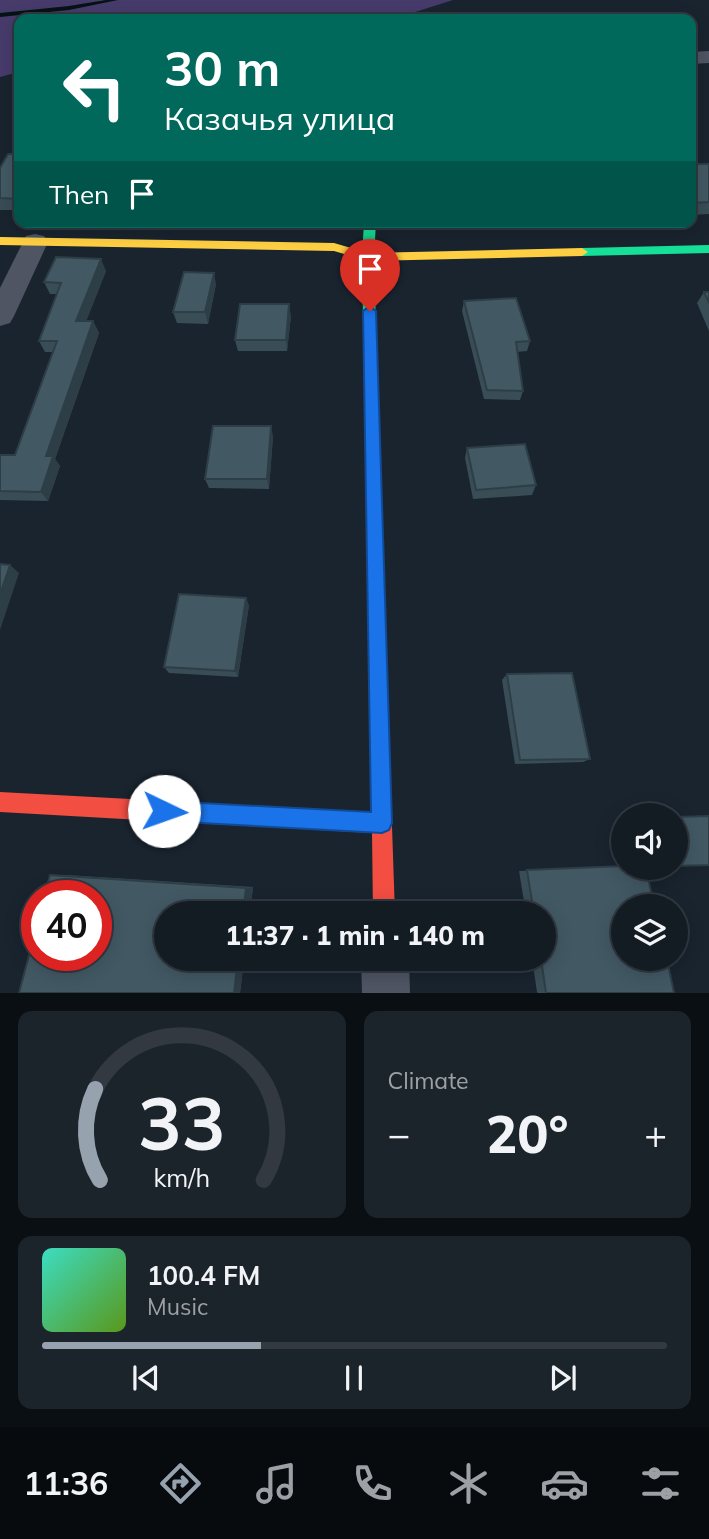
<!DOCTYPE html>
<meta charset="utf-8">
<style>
body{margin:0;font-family:Mulish,sans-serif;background:#1c242b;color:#f1f3f6;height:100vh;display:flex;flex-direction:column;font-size:26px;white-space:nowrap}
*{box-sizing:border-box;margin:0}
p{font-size:23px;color:#9da1a6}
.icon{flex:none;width:38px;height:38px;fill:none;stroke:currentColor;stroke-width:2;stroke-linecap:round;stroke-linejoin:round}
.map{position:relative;height:993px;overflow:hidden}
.panel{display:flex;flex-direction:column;gap:18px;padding:18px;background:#0a0f13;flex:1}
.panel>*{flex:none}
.top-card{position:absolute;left:14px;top:14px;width:682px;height:214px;border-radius:14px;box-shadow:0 4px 18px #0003,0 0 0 2px #323941;background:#00695c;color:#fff;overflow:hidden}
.tools{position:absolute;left:611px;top:803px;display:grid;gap:14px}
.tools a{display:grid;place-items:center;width:77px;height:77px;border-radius:50%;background:#131b23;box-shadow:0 4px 18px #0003,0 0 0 2px #323941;font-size:35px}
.speed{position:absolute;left:21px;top:880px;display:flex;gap:14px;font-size:35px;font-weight:700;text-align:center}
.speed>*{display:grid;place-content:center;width:91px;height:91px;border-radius:50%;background:#131b23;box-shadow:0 4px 18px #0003,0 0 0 2px #323941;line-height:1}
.speed .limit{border:10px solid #d22;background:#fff;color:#111}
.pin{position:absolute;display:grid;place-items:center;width:60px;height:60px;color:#fff;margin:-72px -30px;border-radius:50% 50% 50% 0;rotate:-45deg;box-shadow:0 0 7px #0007}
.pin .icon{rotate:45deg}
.me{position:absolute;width:77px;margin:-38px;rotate:93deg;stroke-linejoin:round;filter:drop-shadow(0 0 5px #0008)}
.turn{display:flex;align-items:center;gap:24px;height:147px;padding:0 35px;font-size:32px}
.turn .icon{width:91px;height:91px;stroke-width:2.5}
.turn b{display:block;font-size:49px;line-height:60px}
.then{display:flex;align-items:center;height:66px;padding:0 35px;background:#0003;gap:14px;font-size:26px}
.big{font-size:52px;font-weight:800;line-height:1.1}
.panel .card{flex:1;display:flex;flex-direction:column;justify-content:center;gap:10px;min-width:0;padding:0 24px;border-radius:14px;background:#1c242b}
.panel .dial{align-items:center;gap:0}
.dial svg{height:182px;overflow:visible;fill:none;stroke:#323941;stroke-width:7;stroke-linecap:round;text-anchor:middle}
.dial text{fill:#f1f3f6;stroke:none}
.song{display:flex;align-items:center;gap:21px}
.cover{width:84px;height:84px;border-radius:10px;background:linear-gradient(135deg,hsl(170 70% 55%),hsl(90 70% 35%))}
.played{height:7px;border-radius:4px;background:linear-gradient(90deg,#96a2ae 35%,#323941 35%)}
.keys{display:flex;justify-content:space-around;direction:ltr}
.heat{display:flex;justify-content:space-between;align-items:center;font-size:38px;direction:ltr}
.panel .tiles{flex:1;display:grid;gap:18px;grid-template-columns:1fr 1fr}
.card:last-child{grid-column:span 2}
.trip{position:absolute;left:154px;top:901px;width:402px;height:70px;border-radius:35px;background:#131b23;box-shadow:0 4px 18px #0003,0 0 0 2px #323941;font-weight:800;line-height:70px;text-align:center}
.tab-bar{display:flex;height:112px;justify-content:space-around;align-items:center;background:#080b0e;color:#9da1a6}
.tab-bar .icon{width:49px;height:49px}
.tab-bar .current{color:#96a2ae}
.tab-bar b{font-size:32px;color:#f1f3f6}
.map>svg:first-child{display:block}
</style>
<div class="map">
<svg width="709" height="993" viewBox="0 0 709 993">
<rect width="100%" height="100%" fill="#19242f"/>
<polygon fill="#473b6c" points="0,0 453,0 393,19 19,19 19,72 0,77"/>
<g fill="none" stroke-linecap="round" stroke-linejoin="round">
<polygon fill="#061315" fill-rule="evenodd" points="106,0 118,0 69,10 0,17 0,13 69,6"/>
<g fill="#505564" fill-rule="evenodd">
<polygon points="709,51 709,63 691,64 691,52"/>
<polygon points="35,234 44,236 48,242 14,316 10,323 0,326 0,288 26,236"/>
<polygon points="361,959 409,959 410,993 362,993"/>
</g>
<g fill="#16e098" fill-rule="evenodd">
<polygon points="364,222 376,222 374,257 383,562 381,567 375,570 369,567 367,562 362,257"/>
<polygon points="709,245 709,253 582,256 576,252 582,248"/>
</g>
<polygon fill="#ffcf43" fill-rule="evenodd" points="0,237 334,243 368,253 582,248 588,252 582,256 368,261 334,251 0,245"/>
<polygon fill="#f24e42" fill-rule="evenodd" points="375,554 381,557 383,562 395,914 373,914 372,833 0,812 0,792 371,812 367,562 369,557"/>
</g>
<g fill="#394d56">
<polygon points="19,154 19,210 0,210 0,168"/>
<polygon points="691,164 709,164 709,214 691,215"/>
<polygon points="106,271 86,321 93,321 99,333 55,459 60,466 48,501 0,500 0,455 15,455 53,352 45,352 39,341 57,294 50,294 44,282"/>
<polygon points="216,284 208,324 177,323 173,312"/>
<polygon points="704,292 709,292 709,331 697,303"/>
<polygon points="464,301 530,341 527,351 517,352 523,391 520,400 484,399 462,311"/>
<polygon points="291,316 287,351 238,351 235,340"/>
<polygon points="273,436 269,489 209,488 205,479"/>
<polygon points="467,448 536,485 532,495 473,499 465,458"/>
<polygon points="249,605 238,677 169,673 164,667"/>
<polygon points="507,674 590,759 583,762 515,764 502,680"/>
<polygon points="623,866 674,993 538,993 537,992 532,959 544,959 544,914 526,914 519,871"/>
<polygon points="50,875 67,875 253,887 240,993 19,993"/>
</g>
<g fill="#2e3e46">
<polygon points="101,259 106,271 82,332 76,321"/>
<polygon points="214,273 216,284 208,324 205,312"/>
<polygon points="289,304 291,316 287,351 286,340"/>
<polygon points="93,321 99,333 55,459 60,466 48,501 41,492 46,456"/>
<polygon points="271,426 273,436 269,489 267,479"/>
<polygon points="10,565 19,573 0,630 0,594"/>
<polygon points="246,598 249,605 238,677 235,671"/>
<polygon points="253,887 250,914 243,914 246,888"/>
<polygon points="238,959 244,959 240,993 234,993"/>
</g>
<g fill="#425964" stroke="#2e3e46" stroke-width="2">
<polygon points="8,154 19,154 19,199 0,198 0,168"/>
<polygon points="691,164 709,164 709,202 692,203 691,200"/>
<polygon points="56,257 101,259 76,321 93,321 46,456 53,456 41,492 0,491 0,455 15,455 57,341 39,341 61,283 44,282"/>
<polygon points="184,272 214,273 205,312 173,312"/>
<polygon points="704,292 709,292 709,303"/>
<polygon points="516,298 530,341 516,342 523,391 487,390 464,301"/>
<polygon points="240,304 289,304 286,340 235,340"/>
<polygon points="213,426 271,426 267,479 205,479"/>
<polygon points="525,444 536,485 476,490 467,448"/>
<polygon points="0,564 10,565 0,594"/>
<polygon points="179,594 246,598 235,671 164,667"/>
<polygon points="572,673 590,759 520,760 507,674"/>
<polygon points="709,816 709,865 676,866 676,817"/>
<polygon points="623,866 623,868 646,868 654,906 623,906 623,959 667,959 674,993 546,993 541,959 544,959 544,914 534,914 527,870"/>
<polygon points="50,875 246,888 243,914 166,914 166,959 238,959 234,993 19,993 37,925 37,956 96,956 96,896 44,896"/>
</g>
<polygon fill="#1a73e8" stroke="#114b97" stroke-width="2" points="370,306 376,311 392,823 389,830 382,833 164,821 156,818 153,811 156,804 164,801 371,812 363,311"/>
</svg>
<div class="tools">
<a><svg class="icon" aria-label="sound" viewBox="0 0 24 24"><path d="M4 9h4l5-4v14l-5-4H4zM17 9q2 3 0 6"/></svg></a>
<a><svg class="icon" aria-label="layers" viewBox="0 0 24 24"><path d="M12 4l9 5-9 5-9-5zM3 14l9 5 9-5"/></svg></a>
</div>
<div class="speed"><div class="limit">40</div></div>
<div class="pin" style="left:370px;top:311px;background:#d93025"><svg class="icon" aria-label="arrive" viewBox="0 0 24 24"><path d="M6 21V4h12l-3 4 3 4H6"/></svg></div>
<svg class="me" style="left:164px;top:811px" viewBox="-20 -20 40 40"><circle r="19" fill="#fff"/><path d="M0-13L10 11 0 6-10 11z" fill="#1a73e8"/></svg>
<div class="trip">11:37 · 1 min · 140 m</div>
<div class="top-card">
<div class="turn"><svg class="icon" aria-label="left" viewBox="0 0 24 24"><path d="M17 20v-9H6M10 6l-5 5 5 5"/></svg><div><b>30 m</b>Казачья улица</div></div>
<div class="then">Then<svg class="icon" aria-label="arrive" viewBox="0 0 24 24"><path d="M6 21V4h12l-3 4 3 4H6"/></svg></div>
</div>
</div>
<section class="panel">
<div class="tiles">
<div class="card dial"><svg viewBox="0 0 100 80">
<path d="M14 69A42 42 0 1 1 86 69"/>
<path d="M14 69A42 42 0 0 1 12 29" stroke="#96a2ae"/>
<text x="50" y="56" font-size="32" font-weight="700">33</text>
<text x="50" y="72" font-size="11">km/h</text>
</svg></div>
<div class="card"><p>Climate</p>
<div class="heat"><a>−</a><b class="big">20°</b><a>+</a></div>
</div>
<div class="card">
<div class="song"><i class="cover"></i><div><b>100.4 FM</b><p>Music</p></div></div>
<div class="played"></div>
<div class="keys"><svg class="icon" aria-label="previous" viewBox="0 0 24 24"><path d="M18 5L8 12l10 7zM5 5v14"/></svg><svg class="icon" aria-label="pause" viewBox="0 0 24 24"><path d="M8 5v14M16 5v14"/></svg><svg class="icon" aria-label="next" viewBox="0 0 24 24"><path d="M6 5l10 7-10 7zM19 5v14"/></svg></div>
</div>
</div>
</section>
<nav class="tab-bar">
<b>11:36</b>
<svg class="icon current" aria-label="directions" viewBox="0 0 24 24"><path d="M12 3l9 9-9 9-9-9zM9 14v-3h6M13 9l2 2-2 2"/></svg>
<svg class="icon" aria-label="music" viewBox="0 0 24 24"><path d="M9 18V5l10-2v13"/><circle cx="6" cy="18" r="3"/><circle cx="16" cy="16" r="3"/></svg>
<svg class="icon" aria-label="phone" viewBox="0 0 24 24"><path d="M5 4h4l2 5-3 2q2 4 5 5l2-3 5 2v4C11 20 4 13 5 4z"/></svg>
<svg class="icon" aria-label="climate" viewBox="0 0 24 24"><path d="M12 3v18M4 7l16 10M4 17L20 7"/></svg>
<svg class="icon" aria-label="car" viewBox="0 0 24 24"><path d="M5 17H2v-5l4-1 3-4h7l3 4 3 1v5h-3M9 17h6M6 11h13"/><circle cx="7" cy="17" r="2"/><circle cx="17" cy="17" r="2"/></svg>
<svg class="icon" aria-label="filters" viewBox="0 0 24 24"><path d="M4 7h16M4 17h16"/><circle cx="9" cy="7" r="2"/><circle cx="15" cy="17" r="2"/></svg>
</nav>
